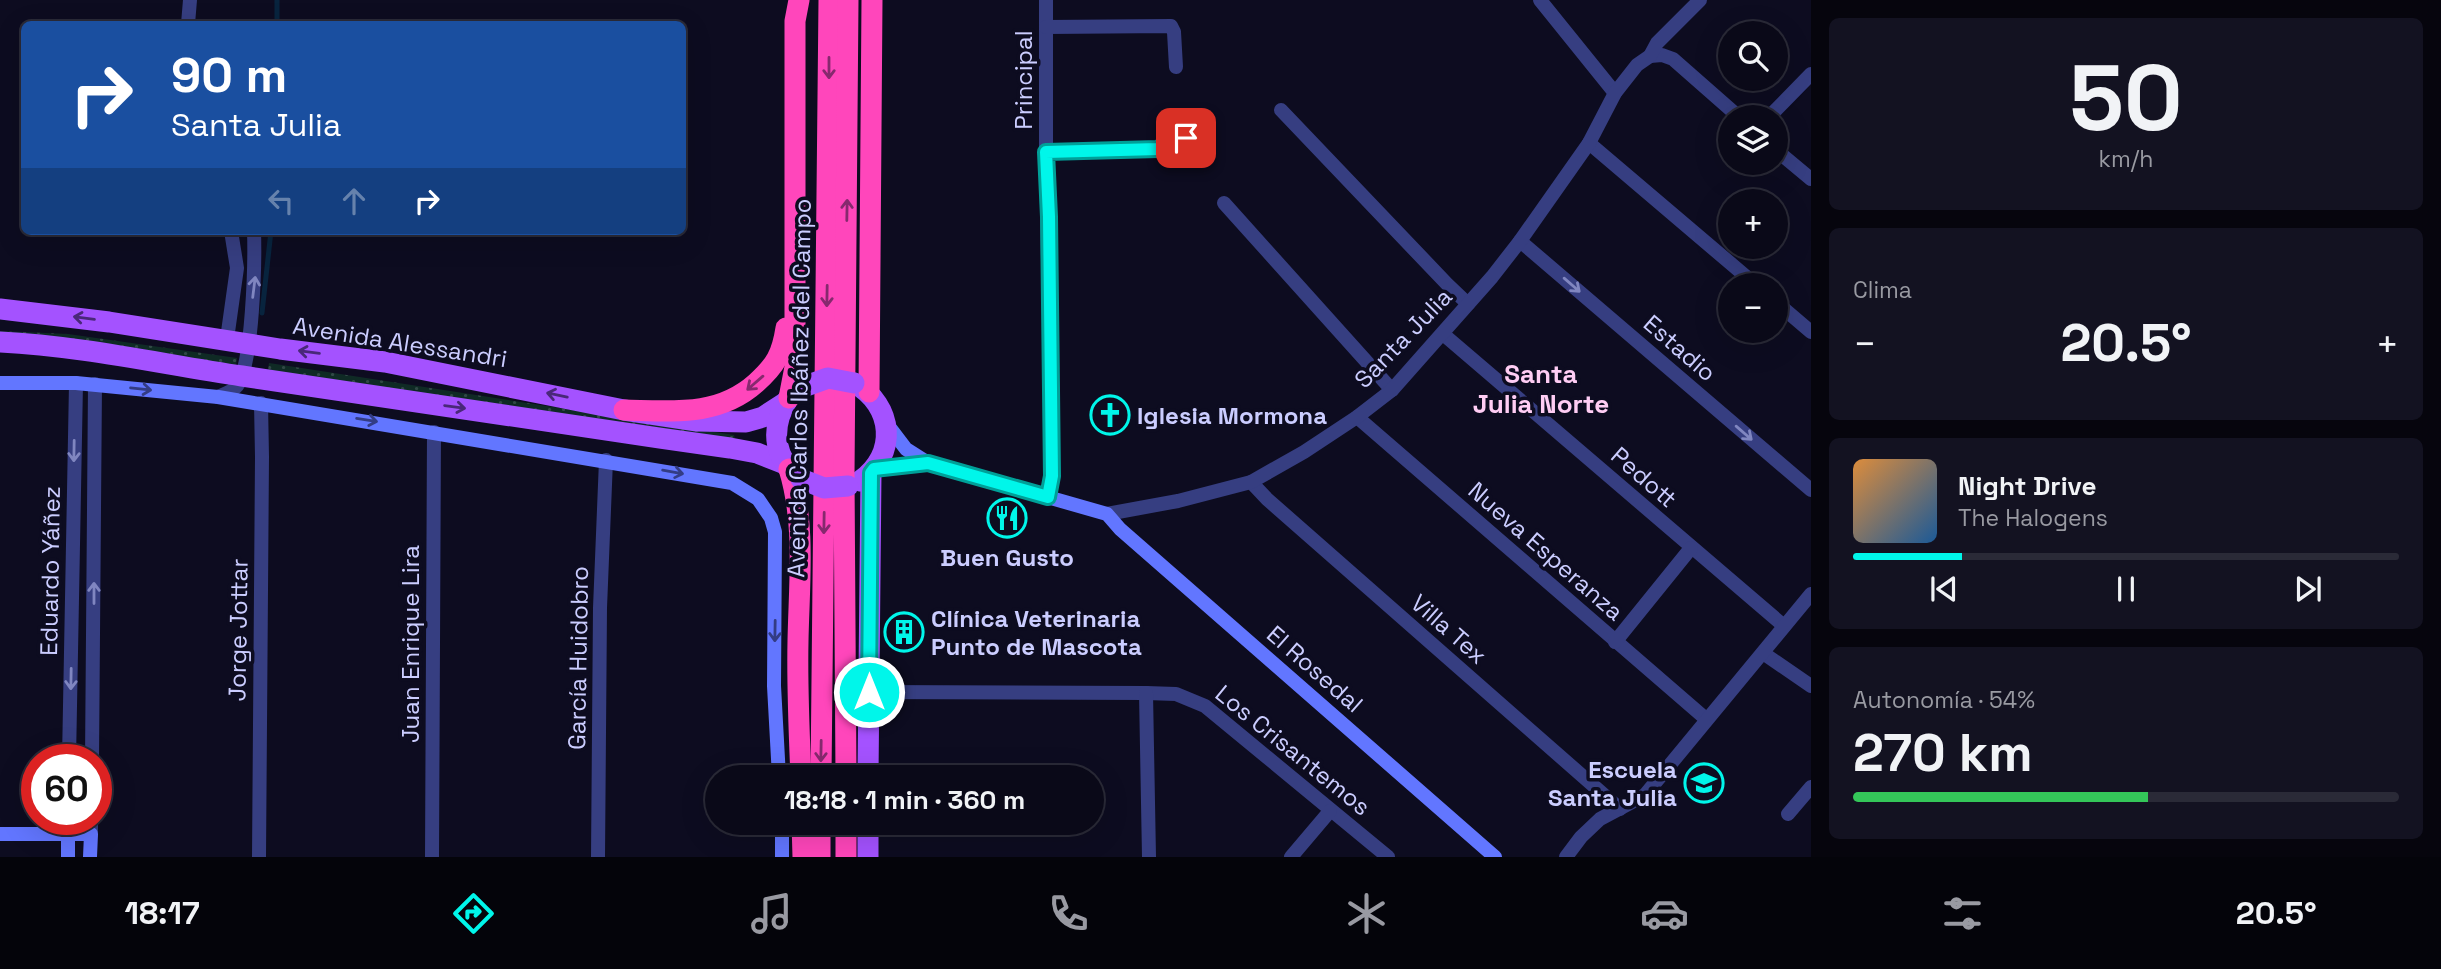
<!DOCTYPE html>
<html lang="es">
<meta charset="utf-8">
<style>
body{margin:0;font-family:"Space Grotesk",sans-serif;background:#131221;color:#f1f3f6;height:100vh;display:flex;flex-direction:column;font-size:26px;white-space:nowrap}
*{box-sizing:border-box;margin:0}
p{font-size:23px;color:#999aa2}
.icon{flex:none;width:38px;height:38px;fill:none;stroke:currentColor;stroke-width:2;stroke-linecap:round;stroke-linejoin:round}
.map{position:relative;flex:1;overflow:hidden}
.details{display:flex;flex-direction:column;gap:18px;padding:18px;background:#06050d;width:630px}
.details>*{flex:none}
.hud{position:absolute;left:21px;top:21px;width:665px;height:214px;border-radius:10px;box-shadow:0 7px 28px #0002,0 0 0 2px #2a2a37;background:#1a4fa0;color:#fff;overflow:hidden}
.controls{position:absolute;left:1718px;top:21px;display:grid;gap:14px}
.controls a{display:grid;place-items:center;width:70px;height:70px;border-radius:50%;background:#0a0918;box-shadow:0 7px 28px #0002,0 0 0 2px #2a2a37;font-size:35px}
.speed{position:absolute;left:21px;top:744px;display:flex;gap:14px;font-size:35px;font-weight:700;text-align:center}
.speed>*{display:grid;place-content:center;width:91px;height:91px;border-radius:50%;background:#0a0918;box-shadow:0 7px 28px #0002,0 0 0 2px #2a2a37;line-height:1}
.speed .limit{border:10px solid #d22;background:#fff;color:#111}
.pin{position:absolute;display:grid;place-items:center;width:60px;height:60px;color:#fff;margin:-30px;border-radius:14px;box-shadow:0 4px 10px #0006}
.me{position:absolute;width:77px;margin:-38px;rotate:0deg;stroke-linejoin:round;filter:drop-shadow(0 0 5px #0008)}
.turn{display:flex;align-items:center;gap:24px;height:147px;padding:0 35px;font-size:32px}
.turn .icon{width:91px;height:91px;stroke-width:2.5}
.turn b{display:block;font-size:49px;line-height:60px}
.lanes{display:flex;align-items:center;height:66px;padding:0 35px;background:#0003;justify-content:center;gap:35px;direction:ltr}
.lanes .off{opacity:.35}
.big{font-size:52px;font-weight:800;line-height:1.1}
.details .card{flex:1;display:flex;flex-direction:column;justify-content:center;gap:10px;min-width:0;padding:0 24px;border-radius:10px;background:#131221}
.details .dial{align-items:center;gap:0}
.dial b{font-size:91px;line-height:1}
.song{display:flex;align-items:center;gap:21px}
.cover{width:84px;height:84px;border-radius:10px;background:linear-gradient(135deg,hsl(30 70% 55%),hsl(210 70% 35%))}
.played{height:7px;border-radius:4px;background:linear-gradient(90deg,#00f6ea 20%,#2a2a37 20%)}
.keys{display:flex;justify-content:space-around;direction:ltr}
.heat{display:flex;justify-content:space-between;align-items:center;font-size:38px;direction:ltr}
.charge{height:10px;border-radius:5px;background:linear-gradient(90deg,#34c759 54%,#2a2a37 0)}
.trip{position:absolute;left:705px;top:765px;width:399px;height:70px;border-radius:35px;background:#0a0918;box-shadow:0 7px 28px #0002,0 0 0 2px #2a2a37;font-weight:800;line-height:70px;text-align:center}
.tab-bar{display:flex;height:112px;justify-content:space-around;align-items:center;background:#04040a;color:#999aa2}
.tab-bar .icon{width:49px;height:49px}
.tab-bar .on{color:#00f6ea}
.tab-bar b{font-size:32px;color:#f1f3f6}
main{display:flex;flex:1;min-height:0}
.map>svg:first-child{display:block}
</style>
<main>
<div class="map">
<svg width="1811" height="857" viewBox="0 0 1811 857">
<defs>
<pattern id="green-dots" width="8" height="8" patternUnits="userSpaceOnUse" patternTransform="scale(1.75)"><rect width="8" height="8" fill="#0f2a25"/><path d="M2 2h.1M6 6h.1" fill="none" stroke="#314846" stroke-width="1.8" stroke-linecap="round"/></pattern>
</defs>
<rect width="100%" height="100%" fill="#0d0c20"/>
<g fill="url(#green-dots)">
<polygon points="0,331 68,334 237,358 236,366 0,334"/>
<polygon points="269,363 734,435 735,439 268,370"/>
</g>
<g fill="none" stroke-linecap="round" stroke-linejoin="round">
<g stroke="#08243e" stroke-width="5">
<polyline points="277,0 277,24"/>
<polyline points="262,313 271,231"/>
</g>
<g stroke="#363e81" stroke-width="14">
<polyline points="1046,0 1046,152 1052,476 1048,497"/>
<polyline points="1540,0 1615,93"/>
<polyline points="188,24 190,0"/>
<polyline points="1046,27 1171,26 1174,32 1176,67"/>
<polyline points="1650,56 1662,55 1673,59 1739,117"/>
<polyline points="1281,110 1447,284 1468,304"/>
<polyline points="1769,117 1811,74"/>
<polyline points="1589,143 1756,285"/>
<polyline points="1776,150 1811,179"/>
<polyline points="1046,152 1158,149 1173,139 1186,138"/>
<polyline points="1224,203 1392,390"/>
<polyline points="1520,241 1811,490"/>
<polyline points="1776,302 1811,332"/>
<polyline points="1443,334 1784,626"/>
<polyline points="227,339 237,268 231,231"/>
<path d="M 218,397 C 224,394 233,391 237,386 C 253,364 255,261 254,231"/>
<polyline points="1357,417 1706,719"/>
<polyline points="1251,482 1267,499 1620,809"/>
<polyline points="1107,514 1178,501 1251,482 1304,452 1357,417 1392,390 1492,277 1520,241 1589,143 1615,93 1637,65 1650,56 1657,43 1700,0"/>
<polyline points="1615,642 1691,548"/>
<polyline points="1763,653 1811,686"/>
<polyline points="869,692 1146,693 1176,694 1205,706 1388,857"/>
<polyline points="1146,693 1149,857"/>
<polyline points="69,760 76,383"/>
<polyline points="92,760 95,384"/>
<polyline points="1788,814 1811,787"/>
<polyline points="68,834 68,819"/>
<polyline points="91,834 91,819"/>
<polyline points="259,857 262,457 261,403"/>
<polyline points="432,857 434,432"/>
<polyline points="598,857 600,608 606,460"/>
<polyline points="1291,857 1330,811"/>
<polyline points="1566,857 1581,837 1600,819 1645,795 1811,594"/>
</g>
<g stroke="#6276ff" stroke-width="14">
<polyline points="0,383 76,383 218,397 732,483 758,499 771,518 775,532 774,686 779,777"/>
<polyline points="887,424 906,449 928,463 1107,514 1120,529 1495,857"/>
<polyline points="875,469 927,463"/>
<polyline points="782,822 782,857"/>
<polyline points="0,834 91,834 90,857"/>
<polyline points="68,834 68,857"/>
</g>
<g stroke="#a452ff" stroke-width="21">
<polyline points="0,309 109,322 280,349 385,362 624,410 697,421 746,422 763,417 786,402"/>
<path d="M 0,342 C 81,346 161,364 242,376 C 404,401 567,425 730,448 L 757,453 L 785,464"/>
<path d="M 854,383 C 894,405 898,455 860,481"/>
<path d="M 788,399 C 773,422 772,448 790,470"/>
<polyline points="868,777 871,473"/>
<polyline points="868,857 868,822"/>
</g>
<g stroke="#ff46bb" stroke-width="21">
<polyline points="869,392 872,0"/>
<polyline points="789,398 795,367 795,21 799,0"/>
<path d="M 624,410 C 672,411 718,417 756,383 C 776,365 782,354 786,328"/>
<path d="M 789,469 C 806,524 799,584 798,641 C 797,687 799,732 801,777"/>
<polyline points="821,777 829,0"/>
<polyline points="846,777 844,474 848,0"/>
<polyline points="802,822 803,857"/>
<polyline points="820,857 820,822"/>
<polyline points="846,857 846,822"/>
</g>
<g stroke="#a452ff" stroke-width="21">
<polyline points="803,387 828,378 854,383"/>
<polyline points="801,479 824,488 848,486"/>
</g>
</g>
<defs><path id="oneway-shaft" d="M-6 0H5M1.5-3L5.5 0L1.5 3" fill="none" stroke-width="1.6" stroke-linecap="round" stroke-linejoin="round" transform="scale(1.75)"/></defs>
<g stroke="#86296e">
<use href="#oneway-shaft" transform="translate(829 68) rotate(90)"/>
<use href="#oneway-shaft" transform="translate(847 210) rotate(-89)"/>
<use href="#oneway-shaft" transform="translate(827 296) rotate(91)"/>
<use href="#oneway-shaft" transform="translate(755 383) rotate(139)"/>
<use href="#oneway-shaft" transform="translate(824 523) rotate(91)"/>
<use href="#oneway-shaft" transform="translate(821 751) rotate(91)"/>
</g>
<g stroke="#8086c0">
<use href="#oneway-shaft" transform="translate(1572 285) rotate(41)"/>
<use href="#oneway-shaft" transform="translate(254 287) rotate(-83)"/>
<use href="#oneway-shaft" transform="translate(1744 433) rotate(41)"/>
<use href="#oneway-shaft" transform="translate(74 451) rotate(91)"/>
<use href="#oneway-shaft" transform="translate(94 593) rotate(-90)"/>
<use href="#oneway-shaft" transform="translate(71 679) rotate(91)"/>
</g>
<g stroke="#492879">
<use href="#oneway-shaft" transform="translate(84 318) rotate(-173)"/>
<use href="#oneway-shaft" transform="translate(309 352) rotate(-173)"/>
<use href="#oneway-shaft" transform="translate(557 395) rotate(-168)"/>
<use href="#oneway-shaft" transform="translate(455 407) rotate(8)"/>
</g>
<g stroke="#333c84">
<use href="#oneway-shaft" transform="translate(141 389) rotate(6)"/>
<use href="#oneway-shaft" transform="translate(367 420) rotate(9)"/>
<use href="#oneway-shaft" transform="translate(673 472) rotate(10)"/>
<use href="#oneway-shaft" transform="translate(775 631) rotate(91)"/>
</g>
<g fill="none" stroke-linecap="round" stroke-linejoin="round">
<g stroke="#00a098" stroke-width="18">
<polyline id="route" points="869,692 871,473 874,469 928,463 1048,497 1052,476 1049,217 1046,152 1158,149 1173,139 1186,138"/>
</g>
<use href="#route" stroke="#00f6ea" stroke-width="12"/>
</g>
<defs>
<g id="church-ring" transform="scale(2.0125)"><circle r="9.5" fill="#0d0c20" stroke="#00f6ea" stroke-width="1.5"/><path d="M-1.2-6h2.4v3.5h3.3v2.4h-3.3V6h-2.4V-.1h-3.3v-2.4h3.3Z" fill="#00f6ea"/></g>
<g id="restaurant-ring" transform="scale(2.0125)"><circle r="9.5" fill="#0d0c20" stroke="#00f6ea" stroke-width="1.5"/><path d="M-5-6h1v4h1v-4h1v4h1v-4h1v5L-1.5 .5V6h-2V.5L-5-1ZM5-6V6H3V1.5H1.5Q1.5-4 5-6Z" fill="#00f6ea"/></g>
<g id="building-ring" transform="scale(2.0125)"><circle r="9.5" fill="#0d0c20" stroke="#00f6ea" stroke-width="1.5"/><path d="M-4-6H4V6H1V3H-1V6H-4ZM-2.5-4.3h1.7v1.8h-1.7ZM.8-4.3h1.7v1.8H.8ZM-2.5-1h1.7V.8h-1.7ZM.8-1h1.7V.8H.8Z" fill="#00f6ea"/></g>
<g id="school-ring" transform="scale(2.0125)"><circle r="9.5" fill="#0d0c20" stroke="#00f6ea" stroke-width="1.5"/><path d="M0-5L7-2L0 1L-7-2ZM-4 1L0 2.5L4 1V4Q0 6-4 4Z" fill="#00f6ea"/></g>
</defs>
<g fill-rule="evenodd">
<use href="#church-ring" x="1110" y="415"/>
<use href="#restaurant-ring" x="1007" y="518"/>
<use href="#building-ring" x="904" y="632"/>
<use href="#school-ring" x="1704" y="783"/>
</g>
<g text-anchor="middle" dominant-baseline="central" stroke-width="7" stroke-linejoin="round" paint-order="stroke">
<g font-size="24" fill="#cbcdff" stroke="#0d0c20">
<text transform="translate(1023 80) rotate(-90)">Principal</text>
<text transform="translate(1403 338) rotate(-46)">Santa Julia</text>
<text transform="translate(400 342) rotate(9)">Avenida Alessandri</text>
<text transform="translate(1680 348) rotate(41)">Estadio</text>
<text transform="translate(799 388) rotate(-89)">Avenida Carlos Ibáñez del Campo</text>
<text transform="translate(1644 477) rotate(41)">Pedott</text>
<text transform="translate(1546 551) rotate(41)">Nueva Esperanza</text>
<text transform="translate(50 571) rotate(-89)">Eduardo Yáñez</text>
<text transform="translate(1449 629) rotate(41)">Villa Tex</text>
<text transform="translate(238 630) rotate(-89)">Jorge Jottar</text>
<text transform="translate(410 644) rotate(-90)">Juan Enrique Lira</text>
<text transform="translate(578 658) rotate(-89)">García Huidobro</text>
<text transform="translate(1315 669) rotate(41)">El Rosedal</text>
<text transform="translate(1293 750) rotate(39)">Los Crisantemos</text>
</g>
<g font-size="24" font-weight="bold" fill="#cbcdff" stroke="#0d0c20" text-anchor="start">
<text x="1137" y="415">Iglesia Mormona</text>
<text x="1007" y="557" text-anchor="middle">Buen Gusto</text>
<text x="931" y="618">Clínica Veterinaria<tspan x="931" dy="28">Punto de Mascota</tspan></text>
<text x="1677" y="769" text-anchor="end">Escuela<tspan x="1677" dy="28">Santa Julia</tspan></text>
</g>
<g font-size="26" font-weight="bold" fill="#ffcdf4" stroke="#0d0c20">
<text x="1541" y="374">Santa<tspan x="1541" dy="30">Julia Norte</tspan></text>
</g>
</g>
</svg>
<div class="controls">
<a><svg class="icon" aria-label="search" viewBox="0 0 24 24"><circle cx="10" cy="10" r="6"/><path d="M15 15l6 6"/></svg></a>
<a><svg class="icon" aria-label="layers" viewBox="0 0 24 24"><path d="M12 4l9 5-9 5-9-5zM3 14l9 5 9-5"/></svg></a>
<a>+</a>
<a>−</a>
</div>
<div class="speed"><div class="limit">60</div></div>
<div class="pin" style="left:1186px;top:138px;background:#d93025"><svg class="icon" aria-label="arrive" viewBox="0 0 24 24"><path d="M6 21V4h12l-3 4 3 4H6"/></svg></div>
<svg class="me" style="left:869px;top:692px" viewBox="-20 -20 40 40"><circle r="17" fill="#00f6ea" stroke="#fff" stroke-width="3"/><path d="M0-11L8 9 0 5-8 9z" fill="#fff"/></svg>
<div class="trip">18:18 · 1 min · 360 m</div>
<div class="hud">
<div class="turn"><svg class="icon" aria-label="right" viewBox="0 0 24 24"><path d="M7 20v-9h11M14 6l5 5-5 5"/></svg><div><b>90 m</b>Santa Julia</div></div>
<div class="lanes"><svg class="icon off" aria-label="left" viewBox="0 0 24 24"><path d="M17 20v-9H6M10 6l-5 5 5 5"/></svg><svg class="icon off" aria-label="ahead" viewBox="0 0 24 24"><path d="M12 20V5M6 11l6-6 6 6"/></svg><svg class="icon" aria-label="right" viewBox="0 0 24 24"><path d="M7 20v-9h11M14 6l5 5-5 5"/></svg></div>
</div>
</div>
<section class="details">
<div class="card dial"><b>50</b><p>km/h</p></div>
<div class="card"><p>Clima</p>
<div class="heat"><a>−</a><b class="big">20.5°</b><a>+</a></div>
</div>
<div class="card">
<div class="song"><i class="cover"></i><div><b>Night Drive</b><p>The Halogens</p></div></div>
<div class="played"></div>
<div class="keys"><svg class="icon" aria-label="previous" viewBox="0 0 24 24"><path d="M18 5L8 12l10 7zM5 5v14"/></svg><svg class="icon" aria-label="pause" viewBox="0 0 24 24"><path d="M8 5v14M16 5v14"/></svg><svg class="icon" aria-label="next" viewBox="0 0 24 24"><path d="M6 5l10 7-10 7zM19 5v14"/></svg></div>
</div>
<div class="card"><p>Autonomía · 54%</p><b class="big">270 km</b><div class="charge"></div></div>
</section>
</main>
<nav class="tab-bar">
<b>18:17</b>
<svg class="icon on" aria-label="directions" viewBox="0 0 24 24"><path d="M12 3l9 9-9 9-9-9zM9 14v-3h6M13 9l2 2-2 2"/></svg>
<svg class="icon" aria-label="music" viewBox="0 0 24 24"><path d="M9 18V5l10-2v13"/><circle cx="6" cy="18" r="3"/><circle cx="16" cy="16" r="3"/></svg>
<svg class="icon" aria-label="phone" viewBox="0 0 24 24"><path d="M5 4h4l2 5-3 2q2 4 5 5l2-3 5 2v4C11 20 4 13 5 4z"/></svg>
<svg class="icon" aria-label="climate" viewBox="0 0 24 24"><path d="M12 3v18M4 7l16 10M4 17L20 7"/></svg>
<svg class="icon" aria-label="car" viewBox="0 0 24 24"><path d="M5 17H2v-5l4-1 3-4h7l3 4 3 1v5h-3M9 17h6M6 11h13"/><circle cx="7" cy="17" r="2"/><circle cx="17" cy="17" r="2"/></svg>
<svg class="icon" aria-label="filters" viewBox="0 0 24 24"><path d="M4 7h16M4 17h16"/><circle cx="9" cy="7" r="2"/><circle cx="15" cy="17" r="2"/></svg>
<b>20.5°</b>
</nav>
